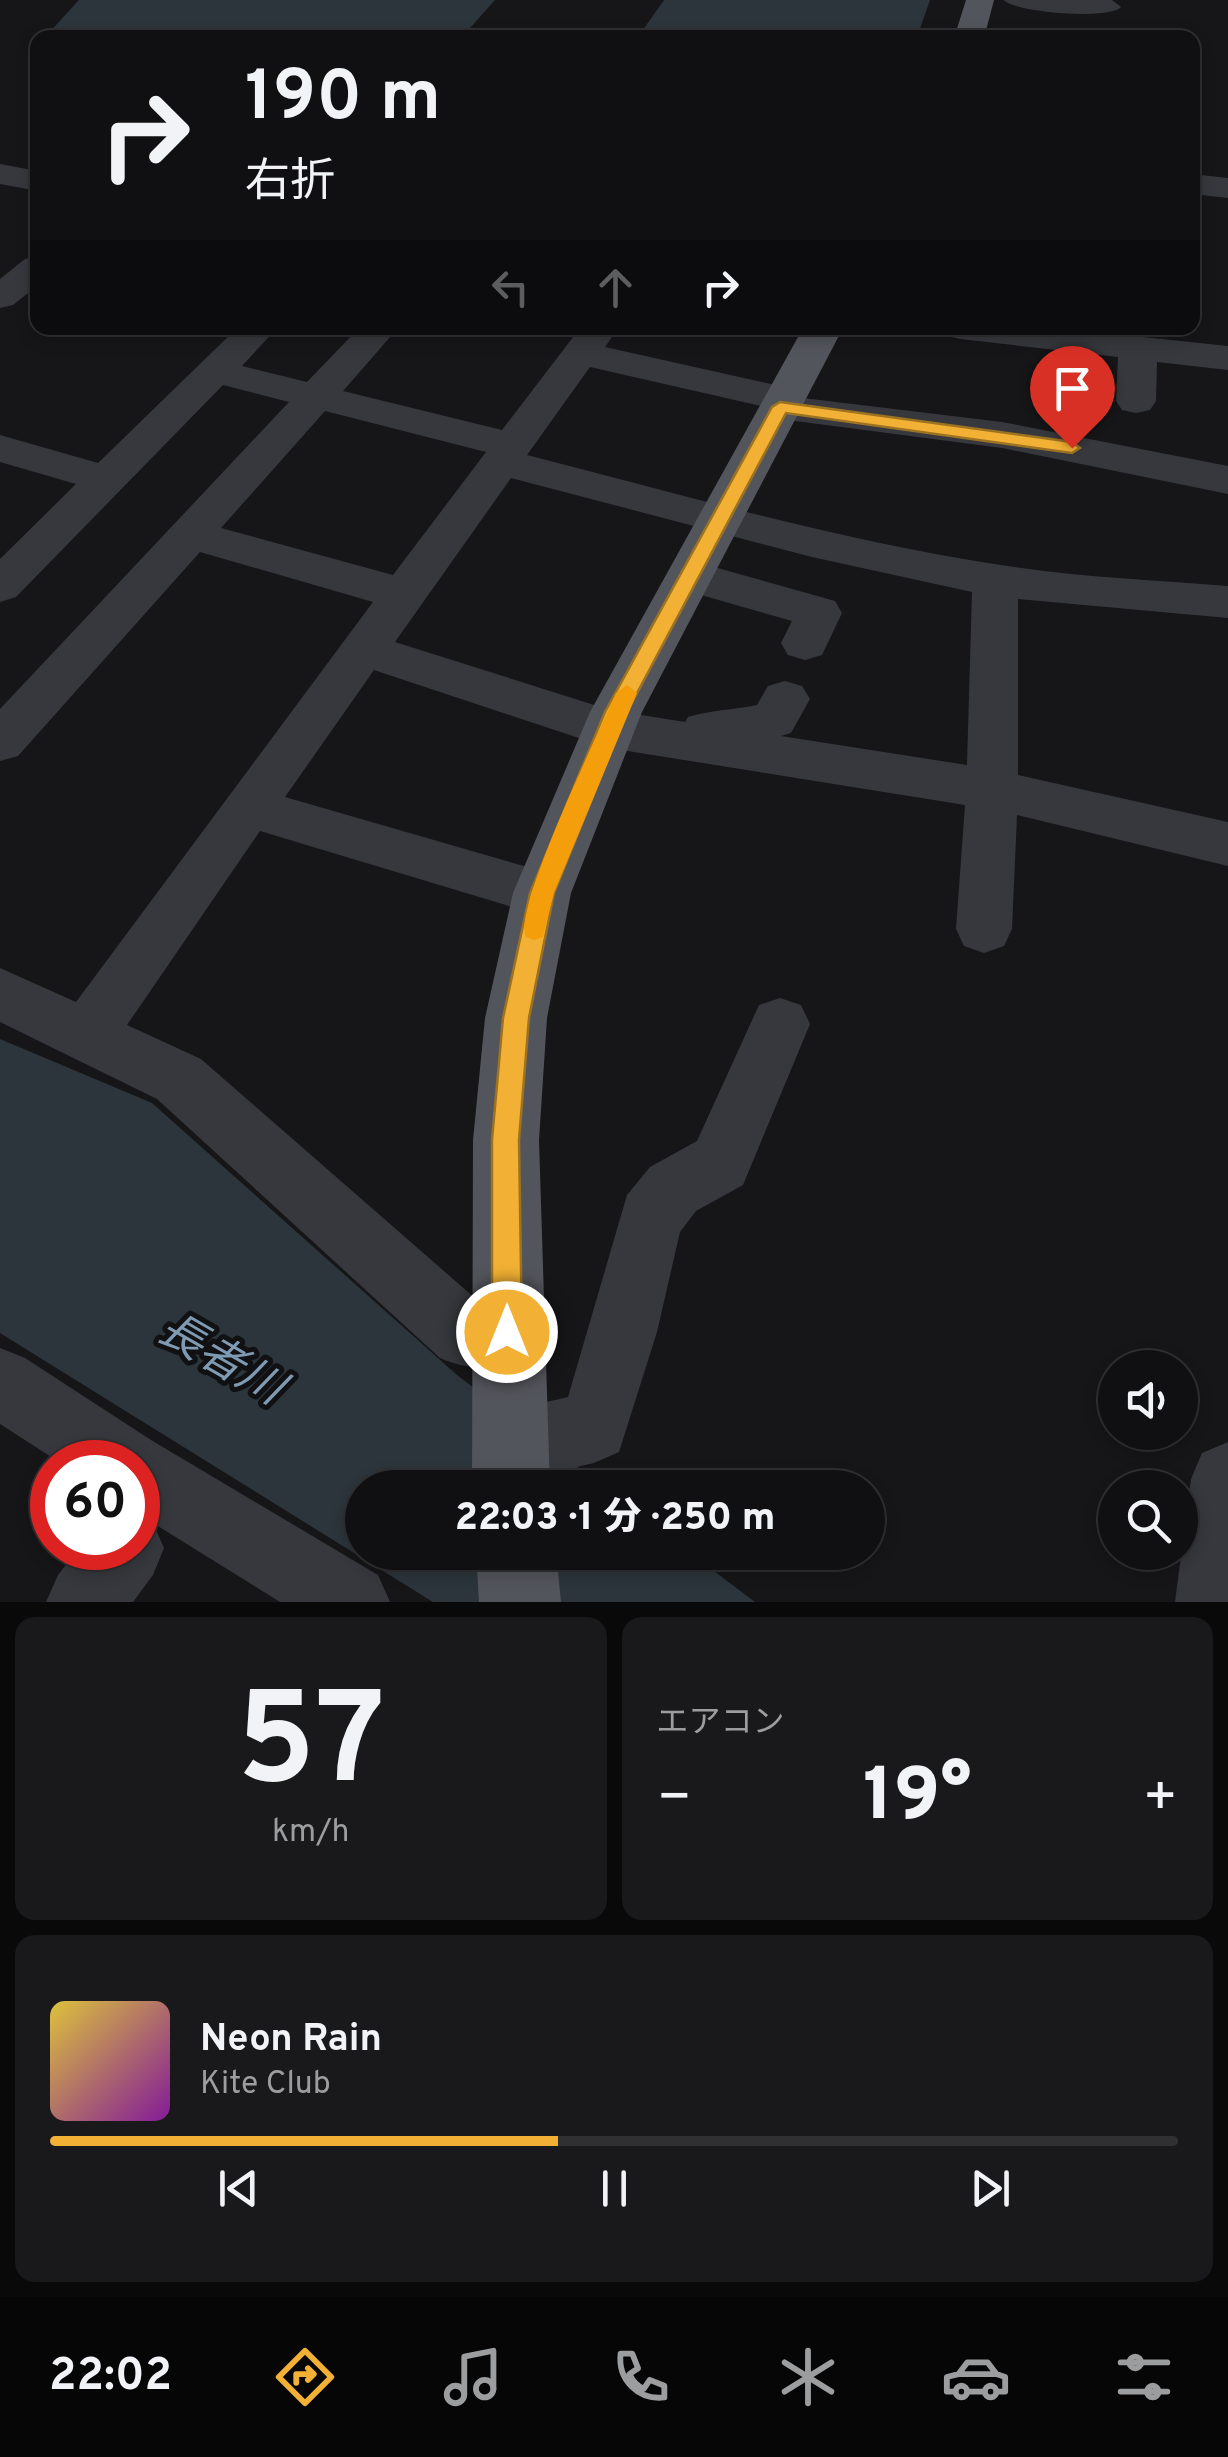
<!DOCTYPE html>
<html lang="ja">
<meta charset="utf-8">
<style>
body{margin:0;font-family:Overpass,"Noto Sans JP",sans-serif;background:#19191b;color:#f1f3f6;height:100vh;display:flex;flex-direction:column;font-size:38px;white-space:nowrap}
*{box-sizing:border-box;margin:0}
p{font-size:32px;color:#9c9d9f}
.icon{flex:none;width:55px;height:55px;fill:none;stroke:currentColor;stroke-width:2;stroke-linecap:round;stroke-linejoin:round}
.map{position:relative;height:1602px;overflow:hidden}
.drawer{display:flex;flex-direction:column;gap:15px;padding:15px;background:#09090a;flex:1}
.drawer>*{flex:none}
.hud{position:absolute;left:30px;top:30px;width:1170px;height:305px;border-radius:20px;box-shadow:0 5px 15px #0003,0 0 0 2px #303032;background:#101012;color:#f1f3f6;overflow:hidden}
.fabs{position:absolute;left:1098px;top:1350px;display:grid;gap:20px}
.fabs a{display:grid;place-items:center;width:100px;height:100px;border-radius:50%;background:#101012;box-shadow:0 5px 15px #0003,0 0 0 2px #303032;font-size:50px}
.speed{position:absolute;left:30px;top:1440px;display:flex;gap:20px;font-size:50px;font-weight:700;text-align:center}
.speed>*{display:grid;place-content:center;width:130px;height:130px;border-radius:50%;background:#101012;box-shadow:0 5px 15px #0003,0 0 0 2px #303032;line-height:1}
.speed .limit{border:15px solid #d22;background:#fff;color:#111}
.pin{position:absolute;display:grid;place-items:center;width:85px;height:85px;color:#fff;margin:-102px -42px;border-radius:50% 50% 50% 0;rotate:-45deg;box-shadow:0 0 10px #0007}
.pin .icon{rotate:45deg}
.me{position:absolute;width:110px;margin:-55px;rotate:0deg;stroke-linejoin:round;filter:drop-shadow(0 0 8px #0008)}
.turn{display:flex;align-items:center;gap:35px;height:210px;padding:0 50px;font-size:45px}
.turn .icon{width:130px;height:130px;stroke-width:2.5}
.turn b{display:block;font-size:70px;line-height:85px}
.lanes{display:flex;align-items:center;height:95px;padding:0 50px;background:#0003;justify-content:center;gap:50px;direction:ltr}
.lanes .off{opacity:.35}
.big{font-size:75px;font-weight:800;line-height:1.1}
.drawer .tile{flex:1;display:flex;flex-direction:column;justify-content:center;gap:15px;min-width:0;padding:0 35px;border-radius:20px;background:#19191b}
.drawer .dial{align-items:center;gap:0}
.dial b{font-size:130px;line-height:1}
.song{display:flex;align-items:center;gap:30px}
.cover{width:120px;height:120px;border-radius:15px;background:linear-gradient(135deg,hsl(50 70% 55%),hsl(290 70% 35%))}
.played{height:10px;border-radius:5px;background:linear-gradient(90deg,#f2b134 45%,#303032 45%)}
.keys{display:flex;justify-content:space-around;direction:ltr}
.heat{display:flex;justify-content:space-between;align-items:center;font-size:55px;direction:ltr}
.drawer .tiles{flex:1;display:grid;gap:15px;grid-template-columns:1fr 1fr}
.tile:last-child{grid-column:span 2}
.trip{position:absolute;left:345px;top:1470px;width:540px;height:100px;border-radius:50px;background:#101012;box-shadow:0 5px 15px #0003,0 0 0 2px #303032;font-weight:800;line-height:100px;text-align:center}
.tab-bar{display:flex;height:160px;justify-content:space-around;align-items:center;background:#060607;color:#9c9d9f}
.tab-bar .icon{width:70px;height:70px}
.tab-bar .selected{color:#f2b134}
.tab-bar b{font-size:45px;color:#f1f3f6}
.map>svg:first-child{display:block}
</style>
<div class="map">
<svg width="1228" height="1602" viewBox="0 0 1228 1602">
<rect width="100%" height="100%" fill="#161618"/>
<g fill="#2c353c">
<polygon points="79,0 495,0 462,37 45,37"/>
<polygon points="664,0 930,0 917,37 638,37"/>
<polygon points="0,1039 152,1103 457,1375 604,1487 362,1488 362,1552 690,1553 755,1602 433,1602 0,1333"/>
</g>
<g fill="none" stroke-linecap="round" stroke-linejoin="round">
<g fill="#37383d" fill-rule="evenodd">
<path d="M 1004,0 L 1112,0 L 1121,7 C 1110,20 1015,13 1004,0 Z"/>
<polygon points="0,164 38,171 38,191 0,184"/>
<polygon points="1192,174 1228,178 1228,198 1192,194"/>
<polygon points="38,256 38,285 13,305 0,308 0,279 25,259"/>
<path d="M 237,328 L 277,328 L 242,366 L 307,382 L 359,328 L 398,328 L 343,391 L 502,430 L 580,328 L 618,328 L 605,347 L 798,390 L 803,398 L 1002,422 L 1228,466 L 1228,494 L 1002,448 L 780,419 L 766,416 L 761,406 L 590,367 L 527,455 C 684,495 841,541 1001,565 C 1076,577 1152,580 1228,586 L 1228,618 L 1018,599 L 1018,775 L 1228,822 L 1228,866 L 1017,815 L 1012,929 L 1004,946 L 984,953 L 964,946 L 956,929 L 965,805 L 609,748 L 374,670 L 285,797 L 562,877 L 570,893 L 562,909 L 542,916 L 260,831 L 127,1025 L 201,1059 L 476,1299 L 507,1297 L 531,1307 L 541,1331 L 531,1355 C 499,1369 472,1372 440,1358 L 157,1099 L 0,1022 L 0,968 L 76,1002 L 373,602 L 200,552 L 18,756 L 0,761 L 0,709 L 289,402 L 223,385 L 16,597 L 0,602 L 0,559 L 76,484 L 0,462 L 0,435 L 98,463 ZM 325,411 L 486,452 L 393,575 L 221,528 ZM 511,478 L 812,557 L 972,592 L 967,765 L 781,736 L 791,733 L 810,699 L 802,686 L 785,681 L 768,686 L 757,705 C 733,710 710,710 688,717 L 685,722 L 610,710 L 395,642 Z"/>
<polygon points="941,328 1058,328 1228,346 1228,370 1157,362 1156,401 1150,410 1136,413 1122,410 1116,401 1118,357 960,339 947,336"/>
<polygon points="689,560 835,601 842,613 822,655 805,660 788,655 781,643 792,621 673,587 666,576 673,565"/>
<polygon points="780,998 801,1005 810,1024 743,1185 696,1211 680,1232 657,1332 619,1452 594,1463 508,1483 482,1473 472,1447 482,1421 508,1411 568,1397 627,1195 650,1167 697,1141 759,1005"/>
<polygon points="0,1348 25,1358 151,1440 378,1575 390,1602 280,1602 153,1523 164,1548 153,1575 133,1602 46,1602 58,1575 79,1548 138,1548 138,1515 147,1519 138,1513 138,1462 59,1462 0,1424"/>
<polygon points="1228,1442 1228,1602 1175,1602 1191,1479 1202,1453"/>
</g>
<g fill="#53555c" fill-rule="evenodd">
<polygon points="966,0 994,0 984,38 954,38"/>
<polygon points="803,328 843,328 642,712 571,893 547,1018 539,1140 550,1488 472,1488 473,1140 485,1018 513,893 590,712"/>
<polygon points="476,1552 556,1552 561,1602 479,1602"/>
</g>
</g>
<polygon fill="#f2b134" stroke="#9d7322" stroke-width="2.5" points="780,402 1072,442 1080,448 1072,453 786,413 627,712 554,893 529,1018 519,1140 522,1332 518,1342 507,1346 497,1342 492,1332 492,1140 503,1018 530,893 605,712 772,407"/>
<path fill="#f59e0b" d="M 627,685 L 637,693 L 554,893 L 543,937 L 534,940 L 526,937 C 512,910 600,730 616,693 Z"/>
<g text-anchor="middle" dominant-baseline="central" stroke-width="10" stroke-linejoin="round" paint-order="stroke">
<g font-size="45" font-style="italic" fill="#7f9bb3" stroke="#111113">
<text transform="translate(220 1361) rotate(30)">長者川</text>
</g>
</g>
</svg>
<div class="fabs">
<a><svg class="icon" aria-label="sound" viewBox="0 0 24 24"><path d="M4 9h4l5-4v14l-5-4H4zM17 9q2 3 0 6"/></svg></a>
<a><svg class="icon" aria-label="search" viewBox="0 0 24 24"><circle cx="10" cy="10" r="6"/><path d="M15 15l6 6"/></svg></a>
</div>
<div class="speed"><div class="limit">60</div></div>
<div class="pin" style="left:1072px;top:448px;background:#d93025"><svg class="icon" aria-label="arrive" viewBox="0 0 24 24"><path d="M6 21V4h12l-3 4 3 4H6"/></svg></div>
<svg class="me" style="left:507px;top:1332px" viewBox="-20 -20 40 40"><circle r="17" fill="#f2b134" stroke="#fff" stroke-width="3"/><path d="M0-11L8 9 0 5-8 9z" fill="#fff"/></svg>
<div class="trip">22:03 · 1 分 · 250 m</div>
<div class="hud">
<div class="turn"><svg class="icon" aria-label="right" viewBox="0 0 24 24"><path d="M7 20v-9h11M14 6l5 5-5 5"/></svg><div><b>190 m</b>右折</div></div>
<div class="lanes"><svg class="icon off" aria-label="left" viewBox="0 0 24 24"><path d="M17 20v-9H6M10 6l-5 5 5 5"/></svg><svg class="icon off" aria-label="ahead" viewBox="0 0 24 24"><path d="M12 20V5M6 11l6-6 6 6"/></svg><svg class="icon" aria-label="right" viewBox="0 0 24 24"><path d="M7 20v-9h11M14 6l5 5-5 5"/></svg></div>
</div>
</div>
<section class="drawer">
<div class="tiles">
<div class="tile dial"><b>57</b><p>km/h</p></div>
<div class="tile"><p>エアコン</p>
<div class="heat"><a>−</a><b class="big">19°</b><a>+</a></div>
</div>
<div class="tile">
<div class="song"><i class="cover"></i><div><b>Neon Rain</b><p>Kite Club</p></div></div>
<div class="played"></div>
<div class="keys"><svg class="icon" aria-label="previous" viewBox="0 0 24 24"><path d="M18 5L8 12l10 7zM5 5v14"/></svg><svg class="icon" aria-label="pause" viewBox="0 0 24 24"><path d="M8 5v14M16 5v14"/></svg><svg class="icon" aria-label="next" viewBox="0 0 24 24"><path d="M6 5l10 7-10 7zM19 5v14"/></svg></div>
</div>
</div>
</section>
<nav class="tab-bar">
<b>22:02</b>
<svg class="icon selected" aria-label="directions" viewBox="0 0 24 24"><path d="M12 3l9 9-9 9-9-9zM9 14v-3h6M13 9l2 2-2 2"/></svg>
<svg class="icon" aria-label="music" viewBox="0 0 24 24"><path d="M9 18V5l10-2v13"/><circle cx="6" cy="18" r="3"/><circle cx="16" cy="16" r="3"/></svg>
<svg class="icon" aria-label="phone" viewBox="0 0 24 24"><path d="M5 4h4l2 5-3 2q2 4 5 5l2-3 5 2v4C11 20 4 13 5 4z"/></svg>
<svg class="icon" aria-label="climate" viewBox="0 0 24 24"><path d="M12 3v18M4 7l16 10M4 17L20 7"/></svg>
<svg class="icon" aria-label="car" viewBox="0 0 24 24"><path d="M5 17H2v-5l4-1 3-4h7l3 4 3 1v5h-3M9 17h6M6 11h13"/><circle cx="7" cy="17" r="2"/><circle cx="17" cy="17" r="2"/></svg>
<svg class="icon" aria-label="filters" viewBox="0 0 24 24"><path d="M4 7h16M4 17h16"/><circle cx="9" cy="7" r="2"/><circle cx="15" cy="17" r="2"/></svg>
</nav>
